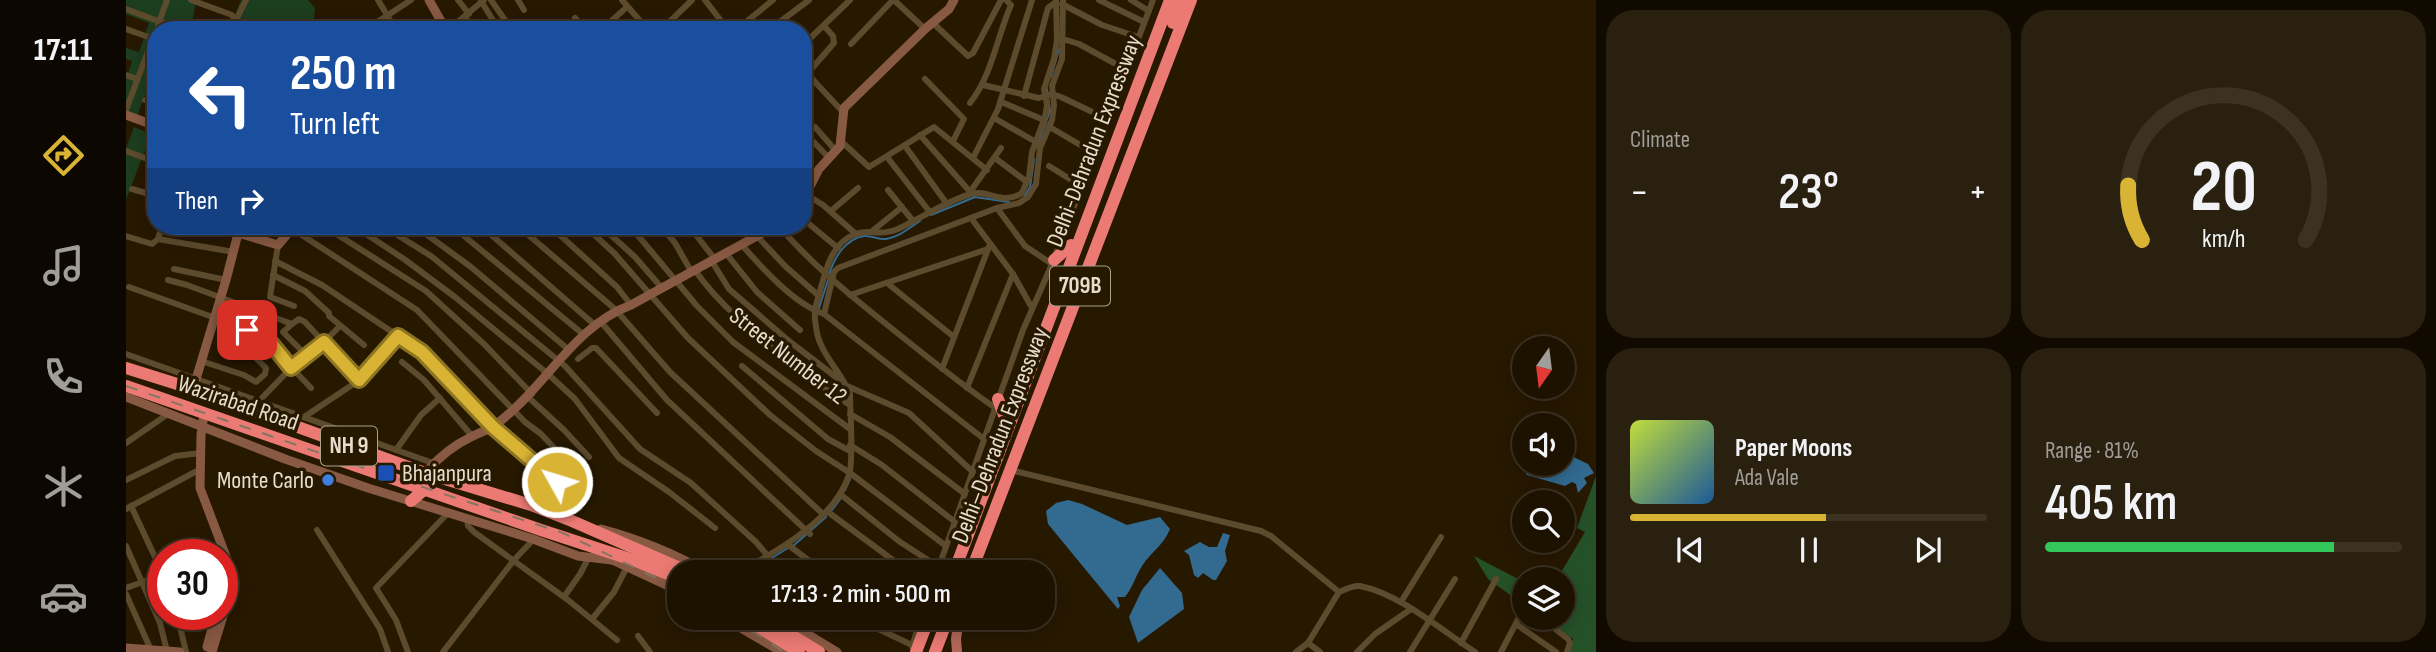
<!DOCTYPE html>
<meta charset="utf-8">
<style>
body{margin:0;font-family:"Sofia Sans Condensed",sans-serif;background:#2a200f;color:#f1f3f6;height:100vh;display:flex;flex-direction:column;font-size:26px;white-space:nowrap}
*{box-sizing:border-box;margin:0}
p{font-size:23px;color:#a09e99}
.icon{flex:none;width:38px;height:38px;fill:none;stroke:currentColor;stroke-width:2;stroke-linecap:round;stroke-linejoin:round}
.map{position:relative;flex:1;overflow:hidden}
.details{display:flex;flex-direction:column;gap:10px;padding:10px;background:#100a00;width:840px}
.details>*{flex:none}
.banner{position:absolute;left:21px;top:21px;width:665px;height:214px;border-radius:28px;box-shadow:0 4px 18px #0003,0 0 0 2px #3b3222;background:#1a4fa0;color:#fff;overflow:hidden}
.needle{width:46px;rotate:194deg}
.controls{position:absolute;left:1386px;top:336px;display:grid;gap:14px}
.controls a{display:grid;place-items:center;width:63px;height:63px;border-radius:50%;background:#1d1200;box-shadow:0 4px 18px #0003,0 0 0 2px #3b3222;font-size:35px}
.speed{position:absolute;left:21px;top:539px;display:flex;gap:14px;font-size:35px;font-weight:700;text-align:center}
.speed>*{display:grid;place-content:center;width:91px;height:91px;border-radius:50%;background:#1d1200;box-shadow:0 4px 18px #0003,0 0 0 2px #3b3222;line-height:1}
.speed .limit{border:10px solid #d22;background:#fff;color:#111}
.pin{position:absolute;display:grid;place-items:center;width:60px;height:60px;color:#fff;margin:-30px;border-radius:14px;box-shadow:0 4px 10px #0006}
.me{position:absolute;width:77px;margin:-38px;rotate:309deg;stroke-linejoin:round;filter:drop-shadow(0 0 5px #0008)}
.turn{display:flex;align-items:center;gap:24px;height:147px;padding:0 28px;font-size:32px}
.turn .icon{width:91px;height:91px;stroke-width:2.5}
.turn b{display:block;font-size:49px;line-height:60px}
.then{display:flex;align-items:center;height:66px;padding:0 28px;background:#0003;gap:14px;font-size:26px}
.big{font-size:52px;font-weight:600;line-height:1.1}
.details .card{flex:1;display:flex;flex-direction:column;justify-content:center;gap:10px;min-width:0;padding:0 24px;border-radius:28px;background:#2a200f}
.details .dial{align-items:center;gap:0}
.dial svg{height:182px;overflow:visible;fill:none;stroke:#3b3222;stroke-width:7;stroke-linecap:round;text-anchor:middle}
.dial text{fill:#f1f3f6;stroke:none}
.song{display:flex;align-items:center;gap:21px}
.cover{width:84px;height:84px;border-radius:10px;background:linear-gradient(135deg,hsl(70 70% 55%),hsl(210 70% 35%))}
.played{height:7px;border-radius:4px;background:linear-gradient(90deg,#d9b334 55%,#3b3222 55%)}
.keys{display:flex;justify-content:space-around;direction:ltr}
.heat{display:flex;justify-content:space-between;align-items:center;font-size:38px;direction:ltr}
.charge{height:10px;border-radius:5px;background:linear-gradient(90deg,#34c759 81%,#3b3222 0)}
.details .tiles{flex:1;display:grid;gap:10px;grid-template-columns:repeat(2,1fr)}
.trip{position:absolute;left:541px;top:560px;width:388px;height:70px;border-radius:28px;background:#1d1200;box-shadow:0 4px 18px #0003,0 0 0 2px #3b3222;font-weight:600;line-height:70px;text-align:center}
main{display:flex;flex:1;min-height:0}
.dock{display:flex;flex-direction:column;width:126px;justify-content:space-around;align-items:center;background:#0c0700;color:#a09e99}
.dock .icon{width:49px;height:49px}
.dock .on{color:#d9b334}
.dock b{font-size:32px;color:#f1f3f6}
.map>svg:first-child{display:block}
</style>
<main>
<nav class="dock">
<b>17:11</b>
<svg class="icon on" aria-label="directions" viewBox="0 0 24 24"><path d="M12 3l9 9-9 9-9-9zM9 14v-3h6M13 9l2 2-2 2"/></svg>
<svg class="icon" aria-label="music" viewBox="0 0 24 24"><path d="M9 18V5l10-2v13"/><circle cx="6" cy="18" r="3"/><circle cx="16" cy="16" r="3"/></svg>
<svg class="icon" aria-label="phone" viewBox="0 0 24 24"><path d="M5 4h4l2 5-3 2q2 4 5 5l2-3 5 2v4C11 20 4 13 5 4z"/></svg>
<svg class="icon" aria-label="climate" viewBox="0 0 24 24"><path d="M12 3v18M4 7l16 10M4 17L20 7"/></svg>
<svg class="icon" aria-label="car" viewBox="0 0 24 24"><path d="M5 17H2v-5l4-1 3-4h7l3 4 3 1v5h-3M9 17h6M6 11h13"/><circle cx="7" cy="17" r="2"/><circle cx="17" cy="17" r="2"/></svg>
</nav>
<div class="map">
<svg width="1470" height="652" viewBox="0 0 1470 652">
<rect width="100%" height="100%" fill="#271800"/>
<g fill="#1d3d1f">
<polygon points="0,0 70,0 65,30 42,22 40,30 30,30 30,71 27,71 9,123 0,119 0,80 6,61 0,59 0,48 13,52 23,23 0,14"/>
<polygon points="115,0 182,0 189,8 187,30 103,30"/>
<polygon points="8,127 25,134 0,200 0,148"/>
</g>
<g fill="#255128">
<polygon points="1470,476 1470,652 1443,652 1447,639 1417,618 1437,618 1437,579 1431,579 1459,532 1451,528"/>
<polygon points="1348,556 1398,582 1398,605 1362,579"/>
</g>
<g fill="#326a90">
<polygon points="1396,445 1398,445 1398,464 1437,464 1437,452 1462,464 1468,473 1458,478 1461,483 1452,493 1450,484 1446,482 1439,486 1401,475 1392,459"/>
<path d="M 942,500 L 956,504 L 1001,525 L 1034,517 L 1044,529 C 1038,545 1025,552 1016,566 C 1009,577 1007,587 999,597 L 991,597 L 994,606 L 992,609 L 922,524 L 920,511 L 930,503 Z"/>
<polygon points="1097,533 1104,535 1099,551 1101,561 1090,580 1087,580 1077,573 1072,578 1068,575 1063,555 1058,551 1074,542 1083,547 1091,547"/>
<polygon points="1034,568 1056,593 1058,609 1012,643 1003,617 1016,590"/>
</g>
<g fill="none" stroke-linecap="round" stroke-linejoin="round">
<g stroke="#326a90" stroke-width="2">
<polyline points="925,77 933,49"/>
<polyline points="911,147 924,111 921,89"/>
<polyline points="898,197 904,187 908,159"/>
<polyline points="805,215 849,197 883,202"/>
<path d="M 703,275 C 708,258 719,239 738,236 C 746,235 752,240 760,239 C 773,237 783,228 794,221"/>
<polyline points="693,308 702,280"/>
<polyline points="719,490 724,479"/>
<polyline points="706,510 715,498"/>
<polyline points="667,546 700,517"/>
<polyline points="646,558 662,548"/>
<polyline points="621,572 641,560"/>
</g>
<g stroke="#5d4b2e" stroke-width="6">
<polyline points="65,0 106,15 109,20 106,30"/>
<polyline points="252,0 270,30"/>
<polyline points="332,0 343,14"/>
<polyline points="365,0 386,30"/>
<polyline points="392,0 398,10"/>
<polyline points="496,0 522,30"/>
<polyline points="579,0 602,30"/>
<polyline points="768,0 799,29"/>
<polyline points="973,0 1018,22"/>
<polyline points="1005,0 1023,11"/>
<polyline points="355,1 373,30"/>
<polyline points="936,4 976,25 1012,37"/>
<polyline points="0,9 56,30"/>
<polyline points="339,17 348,30"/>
<polyline points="449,18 459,30"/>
<polyline points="109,22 120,0"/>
<polyline points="807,23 842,56 847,53 875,0"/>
<polyline points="32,25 41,0"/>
<polyline points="0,29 28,39"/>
<polyline points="239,30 285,0"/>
<polyline points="322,30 358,0"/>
<polyline points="475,30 501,7"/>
<polyline points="535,30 566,0"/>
<polyline points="610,30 647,0"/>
<polyline points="643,30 683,0"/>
<polyline points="937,39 953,44 988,63"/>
<polyline points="725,44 767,0"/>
<polyline points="677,45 724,0"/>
<polyline points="677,69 716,111"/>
<polyline points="681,74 708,43 707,36 698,26"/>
<polyline points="0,75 11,79"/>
<polyline points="799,79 838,119 827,141"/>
<polyline points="857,85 913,98 926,94 935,97 981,119"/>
<polyline points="898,96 922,8 930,2"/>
<polyline points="19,100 30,103"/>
<polyline points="875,102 918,120"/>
<path d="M 844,103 C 866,75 871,37 885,5 L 880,0"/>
<polyline points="0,110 30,30"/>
<polyline points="868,118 910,142"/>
<polyline points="922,126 968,153"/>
<polyline points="689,127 710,151"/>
<polyline points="681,135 703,158"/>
<polyline points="794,135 846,194"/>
<polyline points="716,142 743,167 808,127 861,170"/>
<polyline points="779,146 821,204"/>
<polyline points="0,151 30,162"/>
<polyline points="761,157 803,211"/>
<polyline points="847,158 872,109 906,0"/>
<polyline points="869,158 901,182"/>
<polyline points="923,166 955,186"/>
<polyline points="6,189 30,196"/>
<polyline points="762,190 787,221"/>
<polyline points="844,192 875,148"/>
<polyline points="681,195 697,205 730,234"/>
<polyline points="871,208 899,246 926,264"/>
<polyline points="705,211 732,188"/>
<polyline points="845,218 887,274 906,308"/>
<polyline points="677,219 712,248"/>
<polyline points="69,226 112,235"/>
<polyline points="162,226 291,310 399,422 415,434 460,482"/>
<polyline points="198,226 300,291 358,344 406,394"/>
<polyline points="228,226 278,259 329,297 422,374 449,399 493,458 543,492 589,528"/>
<polyline points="257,226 305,256 439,366 514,449 565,483 630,542 642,556"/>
<polyline points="289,226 345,267 443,350"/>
<polyline points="326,226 458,335"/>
<polyline points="355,226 470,326"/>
<polyline points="392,226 490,310 544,372 698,515"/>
<polyline points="424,226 491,287 505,305"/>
<polyline points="459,226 489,254 562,338 644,415 690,451 724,473 820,546"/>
<polyline points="475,226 509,257 535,287"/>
<polyline points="504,226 571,306 607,342 724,429"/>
<polyline points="535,226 549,243 565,271"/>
<polyline points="563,226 588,258"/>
<path d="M 653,226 C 686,265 725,296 765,328 C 799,355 833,383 868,407"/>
<polyline points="745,232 776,207"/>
<polyline points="0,236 26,244 32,239 108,252"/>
<polyline points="631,236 659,266 693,296"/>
<polyline points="32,239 36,226"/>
<path d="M 615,244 C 636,268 668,304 698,314 L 858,439"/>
<polyline points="152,245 144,297 168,306"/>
<polyline points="599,252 631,292 674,330"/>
<polyline points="585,260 603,289 663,341 715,381"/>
<polyline points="149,261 196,285 296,352 367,427 431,482"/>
<polyline points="48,269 100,280"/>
<path d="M 568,269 C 594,306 627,332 662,360 C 682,376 702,392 724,405"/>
<polyline points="147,275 179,291 203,313 203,316 238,345"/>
<polyline points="42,280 61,285 166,324 173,319 179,322 232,380"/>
<polyline points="761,283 828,337"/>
<polyline points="3,287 134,334 185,388"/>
<polyline points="724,295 862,249"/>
<polyline points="698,314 708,272 712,268 871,208 893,203 902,197 910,184 914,148 926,120 928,105 926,86 936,59 937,0"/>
<polyline points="475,322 541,400 684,534"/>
<polyline points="166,324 157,332 182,357"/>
<polyline points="0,354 307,463"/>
<polyline points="452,359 466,348 470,348 531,413"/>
<polyline points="75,361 118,375 130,382 139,374 140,368 123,351"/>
<polyline points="276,362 298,380 346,436"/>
<polyline points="616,366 702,439 724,451"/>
<polyline points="816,369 864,244"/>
<polyline points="721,386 783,413 847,472"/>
<polyline points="841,388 887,274"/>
<polyline points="402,397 438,430 463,457"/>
<polyline points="133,401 165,368 198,342 214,326"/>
<polyline points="724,414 764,437 839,494"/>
<polyline points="178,417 235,379 272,336"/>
<polyline points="0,443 42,414"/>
<polyline points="724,445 756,465 829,522"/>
<polyline points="270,450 295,415 314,398"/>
<path d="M 884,470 L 1135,531 L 1145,536 L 1213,592 C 1220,589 1227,585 1234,586 C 1274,594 1315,630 1349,652"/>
<polyline points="0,480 49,456 75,453"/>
<polyline points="714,494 774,542 813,567"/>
<polyline points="5,506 37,574"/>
<polyline points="0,509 69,472"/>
<polyline points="702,512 783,572"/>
<polyline points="341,519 342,526 348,532 442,600 491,640"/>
<polyline points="191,530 254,629 262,652"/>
<polyline points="661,544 698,572"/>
<polyline points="0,546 34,623 41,651"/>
<polyline points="641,558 658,572"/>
<path d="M 613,572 C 652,551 709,519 723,475 C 728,459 724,413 724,394 C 716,373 696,356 691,333 C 690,327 688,317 689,311 C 689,305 693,297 694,291 C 700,269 706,242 730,234 C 744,228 754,237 772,229 C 796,218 818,202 845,194 C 863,189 876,206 896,193 L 903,177 L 906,152 L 919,117 L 921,105 L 918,89 L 928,59 L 931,40 L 930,0"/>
<polyline points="811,572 897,330 926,264 1027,0"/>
<polyline points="0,588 37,575"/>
<polyline points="0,594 25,650"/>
<polyline points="438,597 454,574 463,557"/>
<polyline points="1275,602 1315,537"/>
<polyline points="51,614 60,652"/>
<polyline points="729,618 786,645"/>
<polyline points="1415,618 1442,639 1444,643 1441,652"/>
<polyline points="466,619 488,592 501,567"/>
<polyline points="1390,624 1430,652"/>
<polyline points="512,636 524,652"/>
<polyline points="1335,643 1370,579"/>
<polyline points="786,647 795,618"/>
<polyline points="282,652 270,620 250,588 322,513"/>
<polyline points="317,652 388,560 408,539"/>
<polyline points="1170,652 1182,643"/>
<polyline points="1194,652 1182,643 1213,592"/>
<polyline points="1231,652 1249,634 1285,609"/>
<polyline points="1284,652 1329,579"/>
<polyline points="1375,652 1398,608"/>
</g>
<g stroke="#885943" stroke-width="9">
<polyline points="303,0 320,30"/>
<polyline points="0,115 30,126"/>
<polyline points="677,200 693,169 714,146 718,108 799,29 823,9 828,0"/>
<polyline points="112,233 152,245 168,226"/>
<polyline points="67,389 100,280 114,226"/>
<polyline points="0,397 159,459 242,488 407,539 452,556 486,560"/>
<path d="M 78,414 L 75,435 L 74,488 L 104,567 C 106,597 94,623 86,652"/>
<path d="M 299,473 C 312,458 328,445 345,437 C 353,433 362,430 369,425 C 418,390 447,326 505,305 L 649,226"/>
<path d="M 475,529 C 513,539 547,553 581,572"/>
<polyline points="482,558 553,591"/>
<polyline points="96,562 96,588"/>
<polyline points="598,618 656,652"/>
<polyline points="655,618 711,652"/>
<polyline points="81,647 90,614"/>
<polyline points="0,648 54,652"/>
</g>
<polyline stroke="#b26758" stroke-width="10" points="831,652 830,639 833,618"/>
<g stroke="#eb7a74" stroke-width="12">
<polyline points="1047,23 1056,0"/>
<polyline points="928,260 945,245"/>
<polyline points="0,368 67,389 299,473 405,505 446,521 563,572"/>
<polyline points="0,386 415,530 510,561 553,579"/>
<polyline points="872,399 879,418"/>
<polyline points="285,501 298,490"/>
<polyline points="828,572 1044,0"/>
<polyline points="845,572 1065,0"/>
<polyline points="618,618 673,652"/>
<polyline points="637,618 693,652"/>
<polyline points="790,652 803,618"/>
<polyline points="809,652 822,618"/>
</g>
<g stroke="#827661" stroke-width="2" stroke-dasharray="12 12" stroke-linecap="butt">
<polyline points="0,386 220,462 437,533 553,589"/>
<polyline points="605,618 658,652"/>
</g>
</g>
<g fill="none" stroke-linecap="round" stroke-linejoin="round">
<g stroke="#8d7422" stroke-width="18">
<polyline id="route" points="121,330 140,337 165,368 198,342 233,380 272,336 296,352 367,427 431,482"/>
</g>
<use href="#route" stroke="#d9b334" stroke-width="12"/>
</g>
<rect fill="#1a4fb4" stroke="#271800" stroke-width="2.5" x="251" y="464" width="18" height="18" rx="3.5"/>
<circle fill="#3f7fe0" stroke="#271800" stroke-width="2.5" cx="202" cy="480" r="7"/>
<g text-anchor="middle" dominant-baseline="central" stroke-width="7" stroke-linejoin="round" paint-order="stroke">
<g fill="#271800" stroke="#ada290" stroke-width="2">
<rect x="924" y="266.5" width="60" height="39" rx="5"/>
<rect x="195" y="426.5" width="56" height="39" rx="5"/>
</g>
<g font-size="23" font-weight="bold" fill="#e7ddcd">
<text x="954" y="286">709B</text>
<text x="223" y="446">NH 9</text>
</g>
<g font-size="24" fill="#e7ddcd" stroke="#271800">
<text transform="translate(968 141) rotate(-69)">Delhi-Dehradun Expressway</text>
<text transform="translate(662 356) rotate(38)">Street Number 12</text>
<text transform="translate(112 403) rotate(19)">Wazirabad Road</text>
<text transform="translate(874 435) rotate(-69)">Delhi–Dehradun Expressway</text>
</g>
<g font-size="24" fill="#e7ddcd" stroke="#271800" text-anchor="start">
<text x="276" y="473">Bhajanpura</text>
<text x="188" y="480" text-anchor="end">Monte Carlo</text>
</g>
</g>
</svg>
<div class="controls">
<a><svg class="needle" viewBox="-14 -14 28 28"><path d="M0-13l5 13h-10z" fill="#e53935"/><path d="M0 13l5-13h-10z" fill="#a09e99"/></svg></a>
<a><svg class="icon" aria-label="sound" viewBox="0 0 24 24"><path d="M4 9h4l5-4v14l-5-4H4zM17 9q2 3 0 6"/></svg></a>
<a><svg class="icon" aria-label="search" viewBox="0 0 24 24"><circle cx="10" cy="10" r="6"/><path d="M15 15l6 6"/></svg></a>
<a><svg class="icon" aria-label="layers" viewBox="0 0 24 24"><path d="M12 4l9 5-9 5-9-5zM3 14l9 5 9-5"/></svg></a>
</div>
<div class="speed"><div class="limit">30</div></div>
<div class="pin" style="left:121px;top:330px;background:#d93025"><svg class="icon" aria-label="arrive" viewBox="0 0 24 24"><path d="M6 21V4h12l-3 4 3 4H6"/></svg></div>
<svg class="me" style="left:431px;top:482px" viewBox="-20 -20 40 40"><circle r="17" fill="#d9b334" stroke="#fff" stroke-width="3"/><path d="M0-11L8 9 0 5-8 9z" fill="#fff"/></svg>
<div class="trip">17:13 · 2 min · 500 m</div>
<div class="banner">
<div class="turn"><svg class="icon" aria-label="left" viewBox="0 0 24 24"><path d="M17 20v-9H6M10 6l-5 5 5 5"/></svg><div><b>250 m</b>Turn left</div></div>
<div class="then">Then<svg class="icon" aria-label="right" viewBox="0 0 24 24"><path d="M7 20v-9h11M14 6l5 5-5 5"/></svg></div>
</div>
</div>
<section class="details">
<div class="tiles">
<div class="card"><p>Climate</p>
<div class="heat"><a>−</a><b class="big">23°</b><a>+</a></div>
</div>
<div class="card dial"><svg viewBox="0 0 100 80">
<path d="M14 69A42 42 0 1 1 86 69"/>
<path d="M14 69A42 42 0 0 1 8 45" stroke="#d9b334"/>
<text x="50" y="56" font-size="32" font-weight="700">20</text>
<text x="50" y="72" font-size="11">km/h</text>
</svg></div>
<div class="card">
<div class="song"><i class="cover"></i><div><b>Paper Moons</b><p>Ada Vale</p></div></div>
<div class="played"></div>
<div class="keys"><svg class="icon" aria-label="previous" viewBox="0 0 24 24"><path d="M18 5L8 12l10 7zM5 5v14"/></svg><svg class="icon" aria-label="pause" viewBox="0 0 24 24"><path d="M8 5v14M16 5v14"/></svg><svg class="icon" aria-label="next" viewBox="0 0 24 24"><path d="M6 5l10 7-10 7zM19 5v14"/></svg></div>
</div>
<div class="card"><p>Range · 81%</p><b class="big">405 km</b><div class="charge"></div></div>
</div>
</section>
</main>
